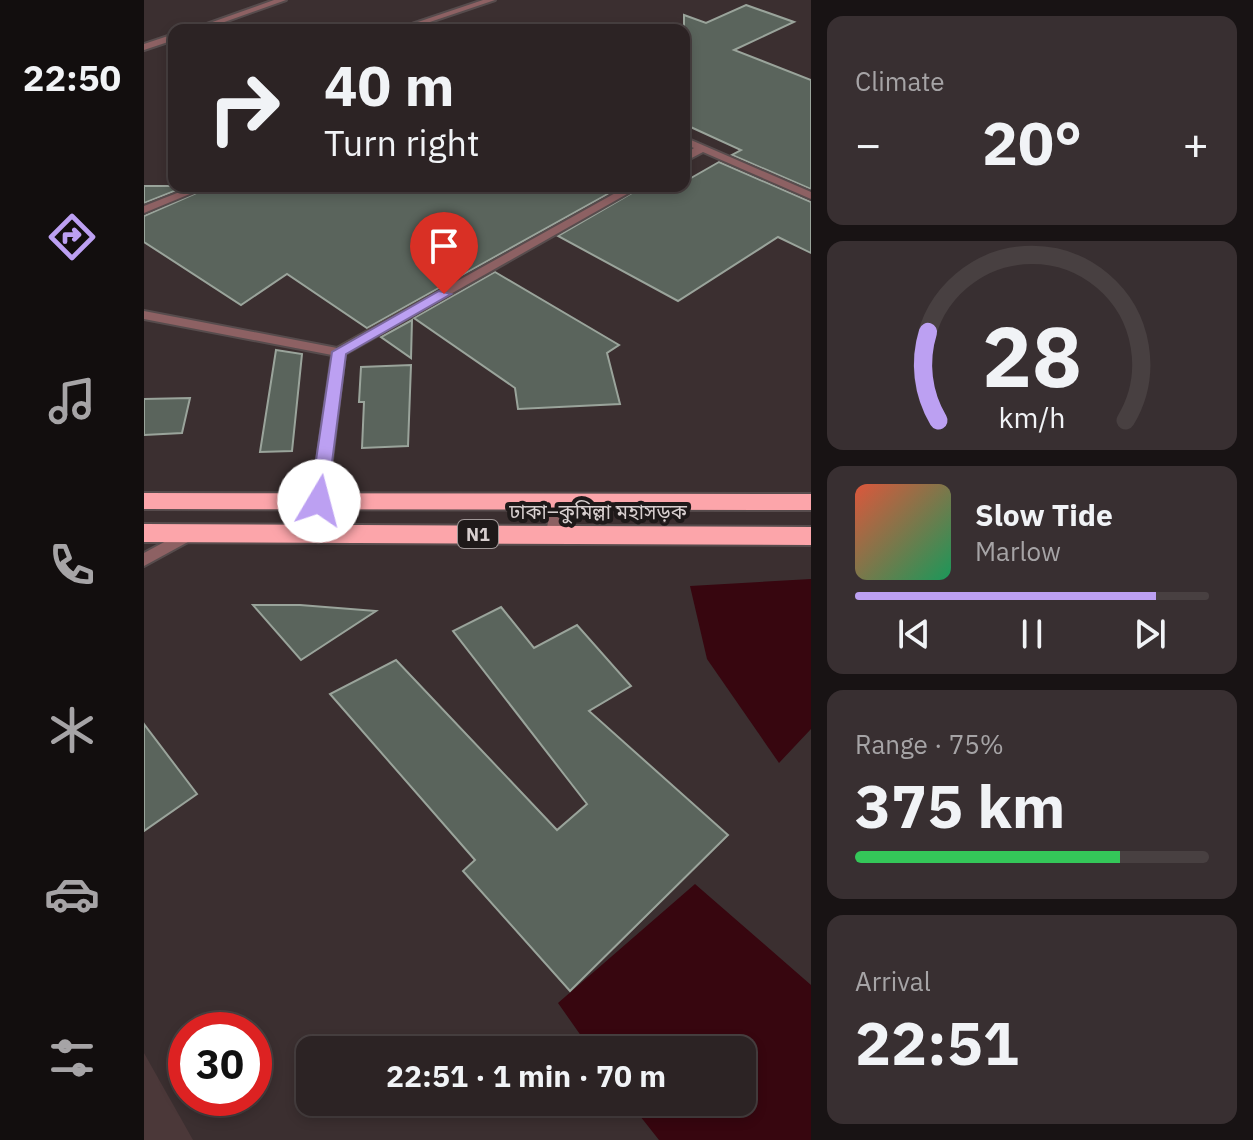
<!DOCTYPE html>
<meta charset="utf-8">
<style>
body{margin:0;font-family:"IBM Plex Sans","Noto Sans Bengali",sans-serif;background:#382f31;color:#f1f3f6;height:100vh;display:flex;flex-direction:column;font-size:30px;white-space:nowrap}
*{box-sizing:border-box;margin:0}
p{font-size:26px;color:#a6a4a6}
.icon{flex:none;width:44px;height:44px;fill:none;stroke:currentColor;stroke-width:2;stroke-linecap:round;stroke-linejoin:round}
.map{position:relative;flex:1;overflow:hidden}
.side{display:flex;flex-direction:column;gap:16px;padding:16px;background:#181314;width:442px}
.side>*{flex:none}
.banner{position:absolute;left:24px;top:24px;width:522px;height:168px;border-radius:16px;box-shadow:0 4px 12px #0003,0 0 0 2px #484041;background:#2c2324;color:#f1f3f6;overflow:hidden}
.speed{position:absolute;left:24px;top:1012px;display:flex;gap:16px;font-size:40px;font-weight:700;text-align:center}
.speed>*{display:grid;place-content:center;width:104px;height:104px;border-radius:50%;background:#2c2324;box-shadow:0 4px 12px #0003,0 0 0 2px #484041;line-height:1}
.speed .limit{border:12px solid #d22;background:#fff;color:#111}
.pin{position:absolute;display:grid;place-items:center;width:68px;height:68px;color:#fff;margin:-82px -34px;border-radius:50% 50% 50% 0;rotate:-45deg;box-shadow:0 0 8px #0007}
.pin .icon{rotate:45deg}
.me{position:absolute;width:88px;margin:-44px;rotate:8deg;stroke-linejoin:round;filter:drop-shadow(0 0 6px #0008)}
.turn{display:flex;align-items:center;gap:28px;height:168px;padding:0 24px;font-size:36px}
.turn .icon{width:104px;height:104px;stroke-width:2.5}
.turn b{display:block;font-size:56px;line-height:68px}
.big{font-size:60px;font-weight:800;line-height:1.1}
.side .tile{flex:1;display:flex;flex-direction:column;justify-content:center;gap:12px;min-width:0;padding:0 28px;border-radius:16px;background:#382f31}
.side .dial{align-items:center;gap:0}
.dial svg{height:208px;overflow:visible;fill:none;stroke:#484041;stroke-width:7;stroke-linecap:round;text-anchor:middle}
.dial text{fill:#f1f3f6;stroke:none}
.song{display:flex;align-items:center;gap:24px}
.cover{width:96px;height:96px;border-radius:12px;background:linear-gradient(135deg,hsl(10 70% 55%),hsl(150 70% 35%))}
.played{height:8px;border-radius:4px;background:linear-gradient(90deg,#bca0f2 85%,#484041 85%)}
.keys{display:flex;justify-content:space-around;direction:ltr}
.heat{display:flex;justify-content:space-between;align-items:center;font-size:44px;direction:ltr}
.charge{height:12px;border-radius:6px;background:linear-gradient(90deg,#34c759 75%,#484041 0)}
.trip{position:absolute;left:152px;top:1036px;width:460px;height:80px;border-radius:16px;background:#2c2324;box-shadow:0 4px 12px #0003,0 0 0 2px #484041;font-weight:800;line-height:80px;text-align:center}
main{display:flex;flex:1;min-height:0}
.menu{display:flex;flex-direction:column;width:144px;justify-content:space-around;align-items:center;background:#120e0e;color:#a6a4a6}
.menu .icon{width:56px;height:56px}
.menu .active{color:#bca0f2}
.menu b{font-size:36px;color:#f1f3f6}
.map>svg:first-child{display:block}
</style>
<main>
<nav class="menu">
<b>22:50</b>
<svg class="icon active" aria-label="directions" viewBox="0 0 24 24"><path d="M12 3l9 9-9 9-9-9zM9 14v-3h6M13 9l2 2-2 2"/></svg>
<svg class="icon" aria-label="music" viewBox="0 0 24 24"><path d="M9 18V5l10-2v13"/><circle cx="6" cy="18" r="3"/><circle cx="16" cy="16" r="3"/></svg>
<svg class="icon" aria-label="phone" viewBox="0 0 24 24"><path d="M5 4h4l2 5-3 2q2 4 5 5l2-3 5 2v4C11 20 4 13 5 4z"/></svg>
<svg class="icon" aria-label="climate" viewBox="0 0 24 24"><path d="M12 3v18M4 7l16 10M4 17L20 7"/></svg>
<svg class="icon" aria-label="car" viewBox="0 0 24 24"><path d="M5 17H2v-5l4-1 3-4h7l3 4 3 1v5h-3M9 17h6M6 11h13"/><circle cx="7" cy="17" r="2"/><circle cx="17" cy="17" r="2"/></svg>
<svg class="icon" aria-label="filters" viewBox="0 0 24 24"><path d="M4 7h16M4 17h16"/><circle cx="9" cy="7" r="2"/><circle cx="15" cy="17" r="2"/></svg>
</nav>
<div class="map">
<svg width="667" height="1140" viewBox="0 0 667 1140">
<rect width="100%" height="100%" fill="#3b2f30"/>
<polygon fill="#4b3839" points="0,1053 49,1140 0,1140"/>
<g fill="#37060f">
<polygon points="667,579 667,729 635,763 563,659 546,586"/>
<polygon points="551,884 667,985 667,1140 515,1140 485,1102 598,1102 598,1050 447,1050 414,1003"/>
</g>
<g fill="#5a645c" stroke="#9aa49b" stroke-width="2">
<polygon points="602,5 650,22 590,50 667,80 667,189 588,155 597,150 540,124 540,15 562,23"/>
<polygon points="575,162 667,202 667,253 634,237 534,301 414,236 500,186 540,186 540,182"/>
<polygon points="0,186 43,186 0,203"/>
<polygon points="68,186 478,186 223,328 143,274 97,305 0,242 0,216"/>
<polygon points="351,272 475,345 463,353 476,404 374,409 371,388 270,318"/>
<polygon points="268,320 267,358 237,337"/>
<polygon points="132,350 158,354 148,451 116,452"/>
<polygon points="267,365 264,446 218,448 220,402 215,402 217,367"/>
<polygon points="46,398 38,433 0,435 0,399"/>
<polygon points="109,605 156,605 232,611 157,660"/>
<polygon points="357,607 390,648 433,625 487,686 445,711 584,835 426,991 319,871 331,860 186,694 252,660 413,830 443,804 309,631"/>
<polygon points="0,724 53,794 0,831"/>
</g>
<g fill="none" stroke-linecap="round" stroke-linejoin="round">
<g stroke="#574c4d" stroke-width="4">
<polygon id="lane" points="48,527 53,529 56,533 53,537 0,566 0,553"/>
</g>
<g stroke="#574c4d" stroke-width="4">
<g id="street">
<polygon points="130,0 142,0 58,30 46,30"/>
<polygon points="339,0 351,0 280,24 289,30 278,30 268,24"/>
<polygon points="30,34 30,40 0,50 0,44"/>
<polygon points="540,137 667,192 667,199 559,152 540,162 540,155 550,148 540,144"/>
<polygon points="51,186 65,186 0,213 0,206"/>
<polygon points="484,186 497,186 201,354 183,501 175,506 167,501 188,355 0,319 0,311 193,348"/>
<polygon points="415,498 423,503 418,534 410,540 402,534 407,503"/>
</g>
</g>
<g stroke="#574c4d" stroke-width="4">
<g id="highway">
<polygon points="0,493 667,494 667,510 0,509"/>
<polygon points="0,524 667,527 667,545 0,542"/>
</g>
</g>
<use href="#lane" fill="#8d6163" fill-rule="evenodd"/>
<use href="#street" fill="#8d6163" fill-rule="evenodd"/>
<use href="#highway" fill="#fca5aa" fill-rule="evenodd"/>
</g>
<polygon fill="#bca0f2" stroke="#7a689d" stroke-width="2" points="295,291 307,294 202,354 183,501 181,506 169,506 166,501 188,352"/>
<g text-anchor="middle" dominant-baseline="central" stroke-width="8" stroke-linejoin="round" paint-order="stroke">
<rect fill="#1e1919" stroke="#a09898" stroke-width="2" x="314" y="520" width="40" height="28" rx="6"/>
<g font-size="18" font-weight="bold" fill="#d7cfcf">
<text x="334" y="534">N1</text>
</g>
<g font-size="20" fill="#d7cfcf" stroke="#1e1919">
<text x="454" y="511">ঢাকা–কুমিল্লা মহাসড়ক</text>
</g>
</g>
</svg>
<div class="speed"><div class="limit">30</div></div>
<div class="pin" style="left:300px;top:294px;background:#d93025"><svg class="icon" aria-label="arrive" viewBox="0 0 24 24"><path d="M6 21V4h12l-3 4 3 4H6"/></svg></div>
<svg class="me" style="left:175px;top:501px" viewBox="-20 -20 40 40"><circle r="19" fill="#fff"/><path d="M0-13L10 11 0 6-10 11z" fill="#bca0f2"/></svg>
<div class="trip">22:51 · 1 min · 70 m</div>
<div class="banner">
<div class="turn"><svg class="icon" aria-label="right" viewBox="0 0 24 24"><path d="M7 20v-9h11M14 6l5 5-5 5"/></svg><div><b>40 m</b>Turn right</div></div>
</div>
</div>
<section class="side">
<div class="tile"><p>Climate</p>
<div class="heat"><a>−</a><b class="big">20°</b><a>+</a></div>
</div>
<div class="tile dial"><svg viewBox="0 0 100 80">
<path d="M14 69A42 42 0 1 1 86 69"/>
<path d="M14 69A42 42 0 0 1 10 35" stroke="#bca0f2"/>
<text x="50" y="56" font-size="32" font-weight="700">28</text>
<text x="50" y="72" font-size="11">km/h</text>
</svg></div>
<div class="tile">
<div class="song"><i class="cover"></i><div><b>Slow Tide</b><p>Marlow</p></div></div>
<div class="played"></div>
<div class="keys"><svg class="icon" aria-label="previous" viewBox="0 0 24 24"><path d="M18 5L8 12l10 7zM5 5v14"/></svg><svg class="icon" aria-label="pause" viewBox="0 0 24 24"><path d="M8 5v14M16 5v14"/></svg><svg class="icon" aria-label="next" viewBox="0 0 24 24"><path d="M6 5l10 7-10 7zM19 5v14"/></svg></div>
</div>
<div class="tile"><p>Range · 75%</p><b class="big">375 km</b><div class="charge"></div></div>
<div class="tile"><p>Arrival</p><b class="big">22:51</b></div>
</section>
</main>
